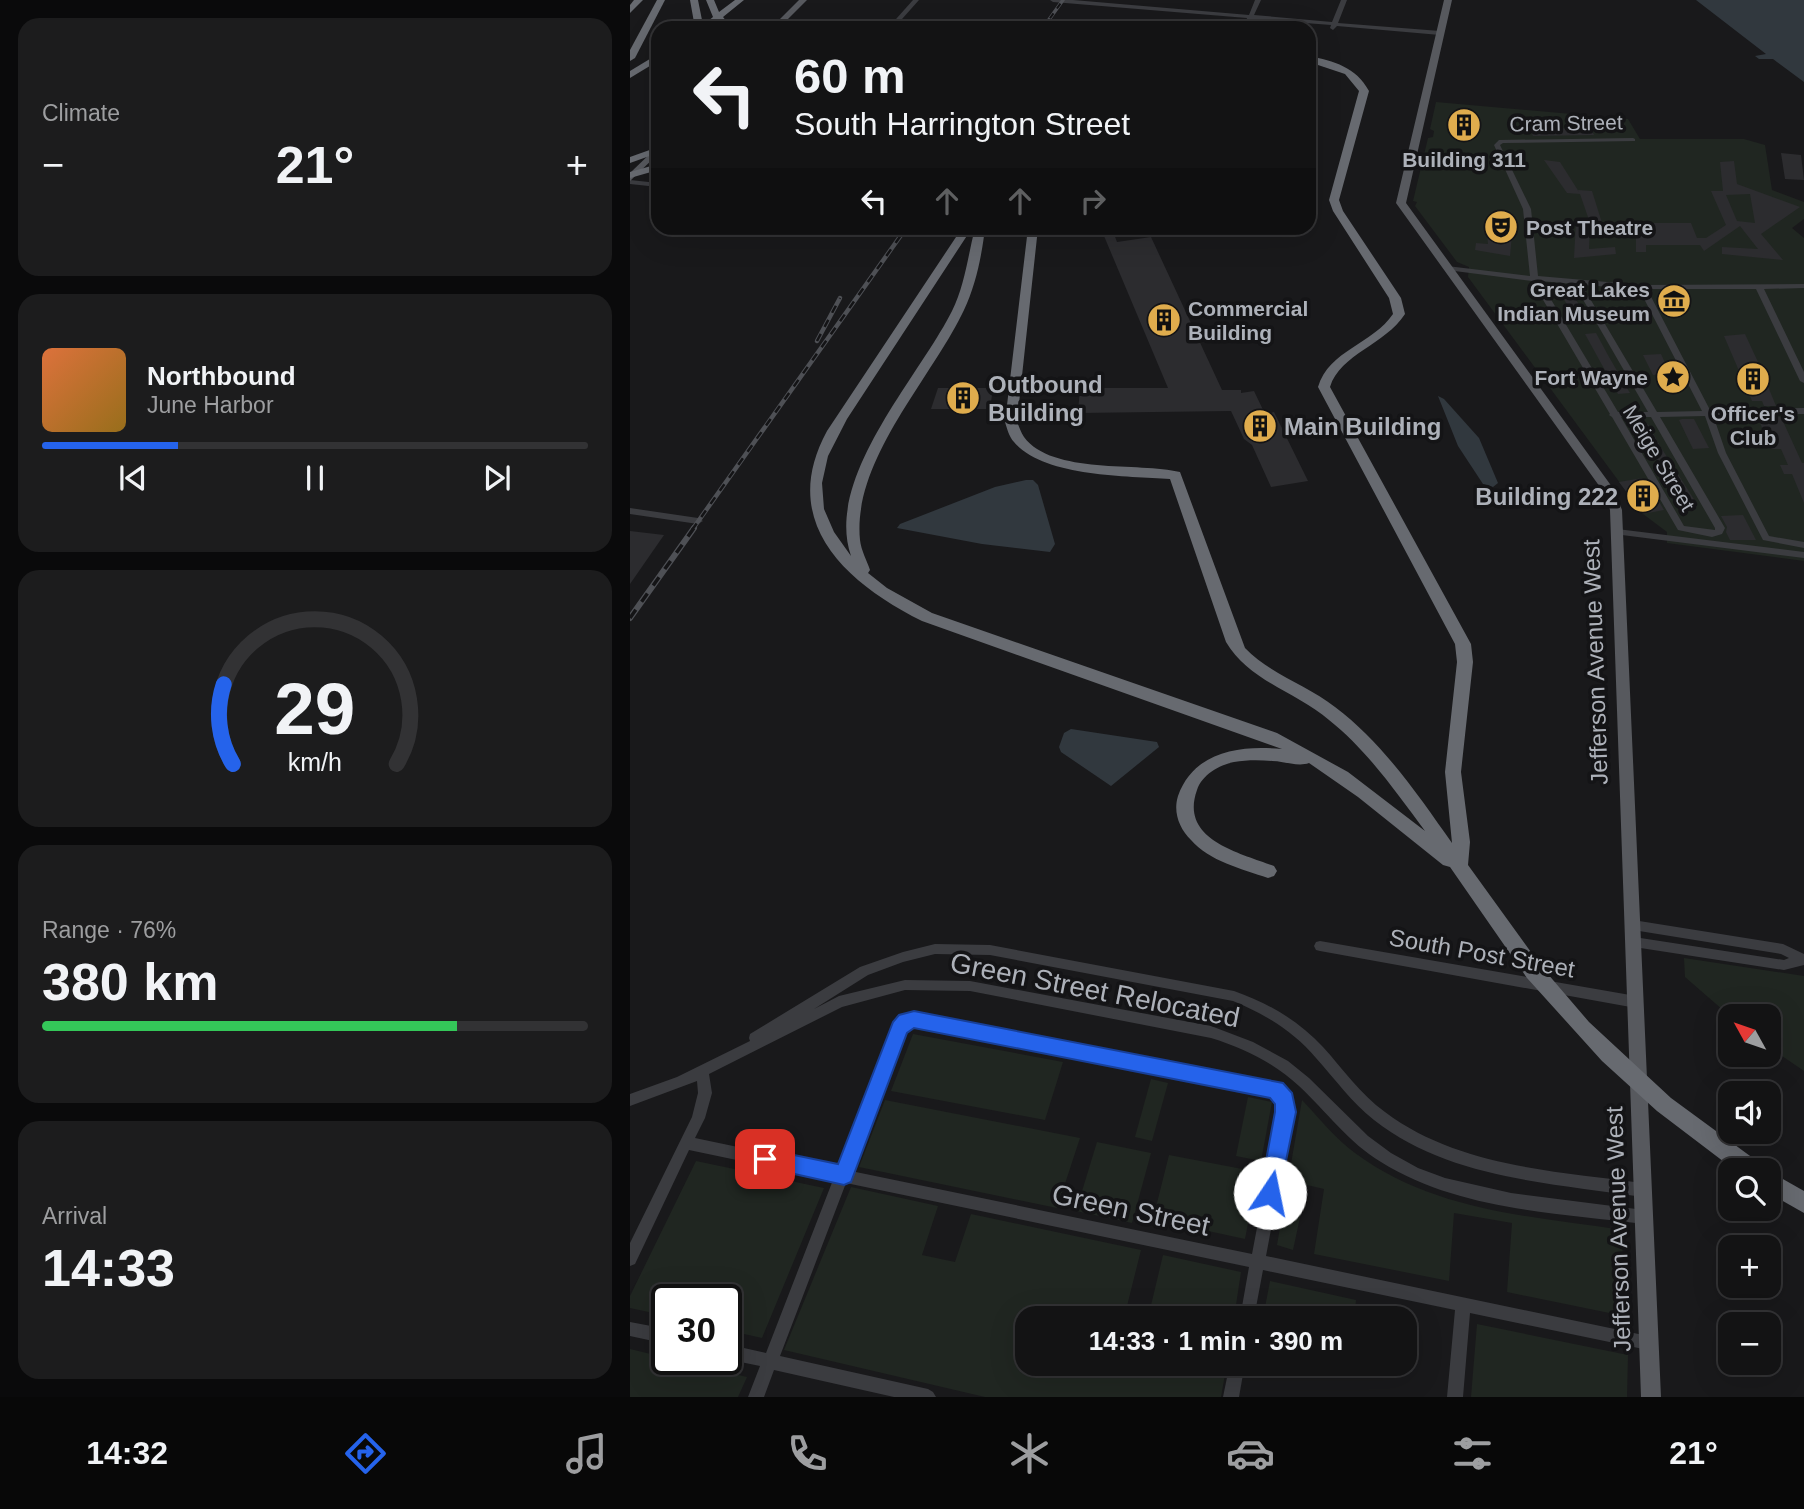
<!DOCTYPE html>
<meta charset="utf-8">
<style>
body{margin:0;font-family:Helvetica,sans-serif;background:#1c1c1d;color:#f1f3f6;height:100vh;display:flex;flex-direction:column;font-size:26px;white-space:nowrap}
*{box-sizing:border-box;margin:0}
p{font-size:23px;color:#9d9ea0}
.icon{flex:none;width:38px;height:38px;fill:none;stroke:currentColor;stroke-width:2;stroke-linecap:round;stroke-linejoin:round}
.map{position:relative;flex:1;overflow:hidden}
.side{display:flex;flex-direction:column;gap:18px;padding:18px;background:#0a0a0b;width:630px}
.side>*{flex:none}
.top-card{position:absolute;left:21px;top:21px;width:665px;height:214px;border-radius:21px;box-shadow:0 7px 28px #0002,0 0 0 2px #323234;background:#131314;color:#f1f3f6;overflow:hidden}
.needle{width:46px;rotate:310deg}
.tools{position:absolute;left:1088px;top:1004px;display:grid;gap:14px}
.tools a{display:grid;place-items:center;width:63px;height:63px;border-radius:14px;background:#131314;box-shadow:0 7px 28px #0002,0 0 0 2px #323234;font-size:35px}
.speed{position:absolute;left:21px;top:1284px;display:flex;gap:14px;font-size:35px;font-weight:700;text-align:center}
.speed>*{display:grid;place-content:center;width:91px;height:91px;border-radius:50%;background:#131314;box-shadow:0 7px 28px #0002,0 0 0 2px #323234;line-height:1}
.speed .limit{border:4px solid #111;border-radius:10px;background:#fff;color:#111}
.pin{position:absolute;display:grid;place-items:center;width:60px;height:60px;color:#fff;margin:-30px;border-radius:14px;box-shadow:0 4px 10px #0006}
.me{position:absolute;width:77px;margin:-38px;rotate:11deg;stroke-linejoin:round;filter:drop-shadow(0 0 5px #0008)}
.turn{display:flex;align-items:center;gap:24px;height:147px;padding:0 28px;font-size:32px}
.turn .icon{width:91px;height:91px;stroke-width:2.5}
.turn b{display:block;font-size:49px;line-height:60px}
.lanes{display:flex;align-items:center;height:66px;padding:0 28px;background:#0003;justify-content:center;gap:35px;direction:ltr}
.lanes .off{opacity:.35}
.big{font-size:52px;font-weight:600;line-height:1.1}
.side .widget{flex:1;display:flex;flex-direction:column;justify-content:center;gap:10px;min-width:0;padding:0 24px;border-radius:21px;background:#1c1c1d}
.side .dial{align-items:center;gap:0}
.dial svg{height:182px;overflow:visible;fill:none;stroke:#323234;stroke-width:7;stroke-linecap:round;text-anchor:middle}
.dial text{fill:#f1f3f6;stroke:none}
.song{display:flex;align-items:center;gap:21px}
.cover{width:84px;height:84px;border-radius:10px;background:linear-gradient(135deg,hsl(20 70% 55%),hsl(40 70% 35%))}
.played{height:7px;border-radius:4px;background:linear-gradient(90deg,#2563eb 25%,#323234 25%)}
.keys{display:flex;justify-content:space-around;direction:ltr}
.heat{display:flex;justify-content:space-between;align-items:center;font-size:38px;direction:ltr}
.charge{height:10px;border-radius:5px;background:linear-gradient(90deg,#34c759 76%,#323234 0)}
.trip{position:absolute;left:385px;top:1306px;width:402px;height:70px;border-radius:21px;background:#131314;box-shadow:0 7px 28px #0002,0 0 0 2px #323234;font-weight:600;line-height:70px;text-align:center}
.tabs{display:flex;height:112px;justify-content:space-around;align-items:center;background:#080808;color:#9d9ea0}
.tabs .icon{width:49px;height:49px}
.tabs .selected{color:#2563eb}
.tabs b{font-size:32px;color:#f1f3f6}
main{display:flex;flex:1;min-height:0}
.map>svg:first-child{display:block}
</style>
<main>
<section class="side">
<div class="widget"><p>Climate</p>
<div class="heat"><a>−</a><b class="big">21°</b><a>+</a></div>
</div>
<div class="widget">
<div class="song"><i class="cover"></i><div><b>Northbound</b><p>June Harbor</p></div></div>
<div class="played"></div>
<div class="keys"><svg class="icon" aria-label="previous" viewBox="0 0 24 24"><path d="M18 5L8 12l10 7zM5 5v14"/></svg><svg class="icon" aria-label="pause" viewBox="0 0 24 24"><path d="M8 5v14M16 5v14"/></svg><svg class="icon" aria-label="next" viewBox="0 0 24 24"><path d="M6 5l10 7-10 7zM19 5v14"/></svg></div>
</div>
<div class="widget dial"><svg viewBox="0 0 100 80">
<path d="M14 69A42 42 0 1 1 86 69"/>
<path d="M14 69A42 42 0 0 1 10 34" stroke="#2563eb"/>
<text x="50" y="56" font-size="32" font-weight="700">29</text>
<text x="50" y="72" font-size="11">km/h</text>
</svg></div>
<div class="widget"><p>Range · 76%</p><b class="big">380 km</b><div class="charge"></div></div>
<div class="widget"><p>Arrival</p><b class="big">14:33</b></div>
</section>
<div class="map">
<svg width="1174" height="1397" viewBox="0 0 1174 1397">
<rect width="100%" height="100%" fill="#19191b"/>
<g fill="#202621">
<polygon points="806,102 998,119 1010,139 1114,139 1135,145 1142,190 1174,202 1174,219 1162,228 1174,238 1174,561 1037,543 1037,532 1013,514 838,277 839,267 827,262 785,206 787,202 783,201 798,138 803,137 804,131 800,129"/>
<polygon points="1054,958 1174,976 1174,1071 1139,1047 1139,1017 1101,1017 1055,977"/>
<polygon points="283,1034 433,1062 415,1120 261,1091"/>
<polygon points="521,1079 538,1083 522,1141 505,1137"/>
<polygon points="618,1097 642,1102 631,1161 606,1156"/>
<polygon points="255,1100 450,1138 427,1208 229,1167"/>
<path d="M 672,1100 C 689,1118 705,1138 725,1153 C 803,1211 900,1216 992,1230 L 994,1316 L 877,1292 L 882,1223 L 824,1213 L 819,1281 L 684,1254 L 694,1189 L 677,1185 L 663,1250 L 647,1245 Z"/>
<polygon points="467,1142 521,1153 502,1223 446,1211"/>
<polygon points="539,1155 628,1172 615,1239 523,1219"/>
<polygon points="66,1161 194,1188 132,1338 96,1330 96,1300 37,1300 37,1316 0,1308 0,1296"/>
<polygon points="221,1187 308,1206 292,1255 325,1262 341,1214 511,1250 494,1318 397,1318 397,1363 597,1363 591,1397 355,1397 154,1350"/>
<polygon points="533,1255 611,1272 604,1318 518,1318"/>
<polygon points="640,1281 726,1300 724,1318 633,1318"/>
<polygon points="847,1324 998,1355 997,1397 841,1397"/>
<polygon points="0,1349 117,1377 108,1397 0,1397"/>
</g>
<g fill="#31383e">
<polygon points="1066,0 1174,0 1174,82 1143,59 1129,59 1125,56 1136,54"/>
<polygon points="808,396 814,399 849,438 868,483 863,487 853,484 828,446"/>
<polygon points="396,480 403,480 408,485 425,544 420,552 352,544 267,528 270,524 365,487"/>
<polygon points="441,729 527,742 529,747 481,786 431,752 429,747 434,733"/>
</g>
<g fill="#2c2c2f" fill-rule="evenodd">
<polygon points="944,121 957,121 964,135 903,136 900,129 948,128"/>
<polygon points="1151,153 1171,155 1174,180 1155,179"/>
<polygon points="914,160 930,162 949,192 948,190 962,191 972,223 960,224 959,249 985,247 986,254 944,258 946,221 959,220 950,194 937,193"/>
<path d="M 1104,161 L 1107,184 L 1170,207 L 1131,234 L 1153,260 L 1092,254 L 1092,247 L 1128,249 L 1110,226 L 1074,251 L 1070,245 L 1016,245 L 1016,252 L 1006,252 L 1006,237 L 1001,223 L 1061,223 L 1067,238 L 1076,238 L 1096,225 L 1081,191 L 1093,191 L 1090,162 ZM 1120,194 L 1125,223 L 1107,221 L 1096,195 Z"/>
<polygon points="856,223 883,224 880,256 845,250 846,243 858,244"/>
<polygon points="484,234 487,242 521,237 592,390 611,390 611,393 624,391 635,414 644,412 678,481 641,487 622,445 614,439 601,411 448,413 450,388 538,388 474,236"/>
<polygon points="941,291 952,310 957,318 945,319 930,292"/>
<polygon points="966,333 979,357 1000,393 988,394 955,334"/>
<polygon points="1115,334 1128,362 1146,406 1134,406 1132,401 1122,401 1094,336"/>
<polygon points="1031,354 1040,374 1023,375 1013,355"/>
<polygon points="308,388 363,388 360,409 301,409"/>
<polygon points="1151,417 1172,463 1174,463 1174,503 1162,474 1154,474 1150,465 1158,465 1151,449 1141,449 1128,418"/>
<polygon points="1052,419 1064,419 1079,448 1063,449 1049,420"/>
<polygon points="1018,424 1030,446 1065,501 1052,502 1006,425"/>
<polygon points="1012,478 1022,490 1034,510 1013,514 989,482"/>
<polygon points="1113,515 1126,540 1100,540 1096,532 1097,527 1091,516"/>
<polygon points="0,531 34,535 0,584"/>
</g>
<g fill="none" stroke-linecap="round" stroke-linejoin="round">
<g fill="#3b3c40" fill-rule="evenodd">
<polygon points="283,0 289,0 264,28 258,28"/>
<polygon points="420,0 443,0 619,15 625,0 631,0 624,15 702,22 711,0 717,0 708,23 810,31 813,33 810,35 707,26 703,30 700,28 701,25 623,19 619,23 616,21 617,18 423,2"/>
<path d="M 1003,138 L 1005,139 L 1005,141 L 873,143 L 870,145 L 901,209 L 908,276 L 1012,285 L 1174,284 L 1174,288 L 1134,289 L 1174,372 L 1174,383 L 1170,381 L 1126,289 L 1017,289 L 1080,410 L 1174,408 L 1174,414 L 1083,415 L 1096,453 L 1139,536 L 1174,542 L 1174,548 L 1133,540 L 1088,453 L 1075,416 L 1030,417 L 1095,528 L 1092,534 L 1082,537 L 1048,530 L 982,417 L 979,415 L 980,414 L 902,281 L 817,270 L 813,268 L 817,266 L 900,276 L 893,209 L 864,145 L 869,140 ZM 910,281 L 944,284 L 1018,412 L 988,412 ZM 952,285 L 1009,289 L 1072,411 L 1027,412 ZM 991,417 L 1021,417 L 1085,528 L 1085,530 L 1054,526 Z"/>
<polygon points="0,180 28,183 28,187 0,184"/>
<polygon points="0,508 68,518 73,521 68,524 0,514"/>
<polygon points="987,529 1174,552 1174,558 984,534 982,532 984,530"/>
<polygon points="1003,920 1153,944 1174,954 1174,965 1154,970 1004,947 1000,946 998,942 1000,938 1004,937 1154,960 1159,958 1151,954 1003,930 999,929 997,925 999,921"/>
<polygon points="690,941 1006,996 1010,998 1012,1002 1010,1006 1006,1008 690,951 686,950 684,946 686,942"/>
<path d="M 305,944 L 360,945 L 604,991 C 638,1003 668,1020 693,1047 C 713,1069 730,1094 755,1112 C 828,1167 926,1171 1013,1183 L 1018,1185 L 1020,1190 L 1018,1195 L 1013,1197 C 922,1183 819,1179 744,1120 C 722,1103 705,1079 686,1058 C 664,1032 635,1014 603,1001 L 360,955 L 305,954 L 273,962 L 238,975 L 184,1009 L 209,996 L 275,980 L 340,981 L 581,1026 L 623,1042 L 658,1061 L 679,1078 L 738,1136 L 761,1153 L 788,1168 L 815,1178 L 881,1193 L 1014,1210 L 1019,1212 L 1021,1217 L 1019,1222 L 1014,1224 C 926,1213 828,1210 751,1162 C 719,1143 696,1111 669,1086 C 644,1063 614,1048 581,1038 L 340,991 L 275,990 L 212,1007 L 79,1074 L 82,1093 L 75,1118 L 65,1138 L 208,1168 L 262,1032 L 275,1016 L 279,1014 L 635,1080 L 655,1088 L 663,1112 L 636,1256 L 1018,1336 L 1023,1338 L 1025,1343 L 1023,1348 L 1018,1350 L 840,1313 L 833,1397 L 817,1397 L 825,1310 L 633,1270 L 624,1318 L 610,1318 L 619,1267 L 216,1183 L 150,1356 L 298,1389 L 303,1392 L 306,1397 L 264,1397 L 144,1370 L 134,1397 L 118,1397 L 130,1366 L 96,1359 L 96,1344 L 136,1353 L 203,1180 L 59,1150 L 5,1264 L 0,1266 L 0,1243 L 62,1117 L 68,1093 L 67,1081 L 0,1106 L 0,1094 L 47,1077 L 120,1041 L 119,1038 L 120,1034 L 230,967 L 273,952 ZM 282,1026 L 635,1092 L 645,1096 L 649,1112 L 622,1254 L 221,1171 L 273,1035 Z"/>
<polygon points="0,1322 37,1329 37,1344 0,1336"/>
<polygon points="600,1363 615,1363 609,1397 593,1397"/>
</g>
<g fill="#57595e" fill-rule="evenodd">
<polygon points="169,0 177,0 149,28 141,28"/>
<polygon points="814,0 822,0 776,203 985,491 992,510 1031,1397 1011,1397 980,510 975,494 766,203"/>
<polygon points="28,146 28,154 0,181 0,173"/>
</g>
<g fill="#676a70" fill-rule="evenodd">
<polygon points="4,0 13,0 0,13 0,5"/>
<polygon points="27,0 35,0 5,58 0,61 0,50"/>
<polygon points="60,0 68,0 73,25 83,17 76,0 84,0 89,12 105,0 114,0 93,17 102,28 93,28 87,22 80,28 65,28"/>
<polygon points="28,54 28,61 0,78 0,71"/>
<path d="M 679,56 C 704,61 726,67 739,91 L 709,200 L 713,211 L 771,298 L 775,314 C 755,345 710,354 700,387 L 841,644 L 843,662 L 831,772 L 840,842 L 838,865 L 911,966 L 959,1022 L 1041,1098 L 1131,1164 L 1134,1171 L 1106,1171 L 1027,1111 L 972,1061 L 897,978 L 820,867 L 813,865 L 728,797 L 679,763 C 668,767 653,761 642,761 C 629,760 616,760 604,762 C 589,765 572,775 567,790 C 549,840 610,853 644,866 L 647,871 L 644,876 L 638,878 C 612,869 579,861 561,840 C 549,828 543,812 548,796 C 564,751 610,745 652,749 L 292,621 C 214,582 148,521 197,431 L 332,228 L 342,228 L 217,419 L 198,456 L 192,483 L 194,509 L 204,532 L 221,556 C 194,478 289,377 322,311 C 335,285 338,255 345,228 L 355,228 C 352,254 346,285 334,310 C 302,378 222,460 230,540 C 231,550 237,561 240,570 L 238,573 L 257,588 L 302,613 L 647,733 L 718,772 L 795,831 C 766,792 737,750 699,720 C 666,692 619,681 596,642 L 540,479 C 497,476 413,477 384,442 C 379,437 377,428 375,422 L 398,228 L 408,228 L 387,422 C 389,426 391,433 394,437 C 422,475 509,462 550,472 L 615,648 C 640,674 677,685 705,707 C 753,743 788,795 822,843 L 815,772 L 827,662 L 825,644 L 688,387 C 699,350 743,344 763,314 L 759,298 L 703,211 L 699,200 L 729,91 L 715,74 L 679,62 Z"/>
<polygon points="28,147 28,153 0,163 0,157"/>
<polygon points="28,164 28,170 0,178 0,172"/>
<polygon points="1139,1171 1174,1191 1174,1213 1139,1193"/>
</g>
<g stroke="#4e5055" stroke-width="3.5">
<g id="rail-far2">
<polyline points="413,28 433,0"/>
<polyline points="273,233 276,228"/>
</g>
</g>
<g stroke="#4e5055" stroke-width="4.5">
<g id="rail-far1">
<polyline points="187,341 210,298"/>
<polyline points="62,530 274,231"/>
</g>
</g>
<g stroke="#4e5055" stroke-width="6">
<polyline id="rail" points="0,618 64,528"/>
</g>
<use href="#rail-far2" stroke="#141416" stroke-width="2" stroke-dasharray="6" stroke-linecap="butt"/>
<use href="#rail-far1" stroke="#141416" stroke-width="2.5" stroke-dasharray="8" stroke-linecap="butt"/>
<use href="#rail" stroke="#141416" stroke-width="3.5" stroke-dasharray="10" stroke-linecap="butt"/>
</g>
<polygon fill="#2563eb" stroke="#184099" stroke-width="2" points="284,1011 653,1083 662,1093 666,1112 648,1200 640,1203 633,1200 630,1193 645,1112 645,1104 640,1098 284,1028 277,1033 221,1182 214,1185 128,1166 125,1159 128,1152 135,1149 208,1164 263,1022 269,1015"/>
<defs>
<g id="building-disc" transform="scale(1.75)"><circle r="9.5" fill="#dfac4d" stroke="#141416"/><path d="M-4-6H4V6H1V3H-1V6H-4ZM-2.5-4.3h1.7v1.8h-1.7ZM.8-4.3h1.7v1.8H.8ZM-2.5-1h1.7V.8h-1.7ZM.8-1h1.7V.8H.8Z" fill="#111"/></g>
<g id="theatre-disc" transform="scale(1.75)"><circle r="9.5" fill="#dfac4d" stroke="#141416"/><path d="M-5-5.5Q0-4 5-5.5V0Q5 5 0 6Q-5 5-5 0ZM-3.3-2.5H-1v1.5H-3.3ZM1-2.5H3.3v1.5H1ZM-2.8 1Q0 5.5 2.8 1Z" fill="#111"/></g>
<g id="museum-disc" transform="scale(1.75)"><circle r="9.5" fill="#dfac4d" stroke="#141416"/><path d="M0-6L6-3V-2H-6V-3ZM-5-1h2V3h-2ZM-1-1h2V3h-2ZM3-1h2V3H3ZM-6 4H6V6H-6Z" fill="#111"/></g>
<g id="sight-disc" transform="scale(1.75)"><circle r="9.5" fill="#dfac4d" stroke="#141416"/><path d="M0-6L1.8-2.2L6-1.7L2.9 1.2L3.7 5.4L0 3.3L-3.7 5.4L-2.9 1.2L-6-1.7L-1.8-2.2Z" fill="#111"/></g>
</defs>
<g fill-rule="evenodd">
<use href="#building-disc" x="834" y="125"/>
<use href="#theatre-disc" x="871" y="227"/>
<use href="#museum-disc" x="1044" y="301"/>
<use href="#building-disc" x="534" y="320"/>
<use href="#sight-disc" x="1043" y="377"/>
<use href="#building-disc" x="1123" y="379"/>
<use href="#building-disc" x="333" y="398"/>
<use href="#building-disc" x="630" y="426"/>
<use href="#building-disc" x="1013" y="496"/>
</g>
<g text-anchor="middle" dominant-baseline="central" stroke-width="7" stroke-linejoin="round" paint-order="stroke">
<g font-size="21" fill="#adb1b9" stroke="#141416">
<text transform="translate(936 123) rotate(-1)">Cram Street</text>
<text transform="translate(1029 458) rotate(59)">Meige Street</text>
</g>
<g font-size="21" font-weight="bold" fill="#adb1b9" stroke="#141416">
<text x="834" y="159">Building 311</text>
<text x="896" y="227" text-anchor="start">Post Theatre</text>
<text x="1020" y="289" text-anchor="end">Great Lakes<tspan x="1020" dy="24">Indian Museum</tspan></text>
<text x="558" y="308" text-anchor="start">Commercial<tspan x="558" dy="24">Building</tspan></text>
<text x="1018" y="377" text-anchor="end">Fort Wayne</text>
<text x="1123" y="413">Officer's<tspan x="1123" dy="24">Club</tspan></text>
</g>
<g font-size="24" font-weight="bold" fill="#adb1b9" stroke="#141416" text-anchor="start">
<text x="358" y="384">Outbound<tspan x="358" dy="28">Building</tspan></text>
<text x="654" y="426">Main Building</text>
<text x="988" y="496" text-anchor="end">Building 222</text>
</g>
<g font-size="24" fill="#adb1b9" stroke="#141416">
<text transform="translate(965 662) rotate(-92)">Jefferson Avenue West</text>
<text transform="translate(852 953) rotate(10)">South Post Street</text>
<text transform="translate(988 1229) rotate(-92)">Jefferson Avenue West</text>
</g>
<g font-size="28" fill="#adb1b9" stroke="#141416">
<text transform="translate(465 990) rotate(11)">Green Street Relocated</text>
<text transform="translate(501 1210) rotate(12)">Green Street</text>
</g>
</g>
</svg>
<div class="tools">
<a><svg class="needle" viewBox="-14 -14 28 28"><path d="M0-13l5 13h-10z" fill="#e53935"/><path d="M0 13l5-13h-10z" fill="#9d9ea0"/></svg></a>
<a><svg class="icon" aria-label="sound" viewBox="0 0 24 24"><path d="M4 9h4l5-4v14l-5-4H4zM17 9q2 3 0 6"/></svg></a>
<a><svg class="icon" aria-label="search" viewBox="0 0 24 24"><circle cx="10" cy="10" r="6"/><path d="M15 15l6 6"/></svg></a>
<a>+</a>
<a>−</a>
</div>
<div class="speed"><div class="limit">30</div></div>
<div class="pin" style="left:135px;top:1159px;background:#d93025"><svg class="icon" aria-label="arrive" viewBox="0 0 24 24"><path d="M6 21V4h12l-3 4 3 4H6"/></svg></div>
<svg class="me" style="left:640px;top:1193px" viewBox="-20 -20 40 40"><circle r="19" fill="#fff"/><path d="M0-13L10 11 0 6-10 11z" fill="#2563eb"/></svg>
<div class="trip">14:33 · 1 min · 390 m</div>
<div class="top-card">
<div class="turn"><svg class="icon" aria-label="left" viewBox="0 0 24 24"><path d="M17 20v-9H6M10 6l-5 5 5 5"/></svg><div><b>60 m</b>South Harrington Street</div></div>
<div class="lanes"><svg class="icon" aria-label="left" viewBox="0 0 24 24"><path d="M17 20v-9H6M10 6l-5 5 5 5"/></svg><svg class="icon off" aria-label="ahead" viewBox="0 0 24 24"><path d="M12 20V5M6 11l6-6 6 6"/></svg><svg class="icon off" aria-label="ahead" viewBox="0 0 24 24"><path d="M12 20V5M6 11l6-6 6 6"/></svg><svg class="icon off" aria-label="right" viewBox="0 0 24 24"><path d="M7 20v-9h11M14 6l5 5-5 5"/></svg></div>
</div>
</div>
</main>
<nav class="tabs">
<b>14:32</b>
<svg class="icon selected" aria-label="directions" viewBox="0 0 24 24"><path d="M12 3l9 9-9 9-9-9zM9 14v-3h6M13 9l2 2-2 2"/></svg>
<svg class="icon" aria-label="music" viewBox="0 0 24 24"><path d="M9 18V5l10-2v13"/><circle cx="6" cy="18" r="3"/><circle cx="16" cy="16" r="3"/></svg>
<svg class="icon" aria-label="phone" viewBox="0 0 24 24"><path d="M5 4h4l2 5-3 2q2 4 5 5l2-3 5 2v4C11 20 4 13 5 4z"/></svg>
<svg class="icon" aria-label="climate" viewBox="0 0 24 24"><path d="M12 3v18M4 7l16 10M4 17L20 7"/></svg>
<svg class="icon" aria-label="car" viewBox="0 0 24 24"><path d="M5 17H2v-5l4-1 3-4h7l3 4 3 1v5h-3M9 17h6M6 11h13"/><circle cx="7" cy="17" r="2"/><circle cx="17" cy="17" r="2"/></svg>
<svg class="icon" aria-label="filters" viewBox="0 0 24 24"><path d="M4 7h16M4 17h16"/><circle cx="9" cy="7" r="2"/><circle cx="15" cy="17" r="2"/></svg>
<b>21°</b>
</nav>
